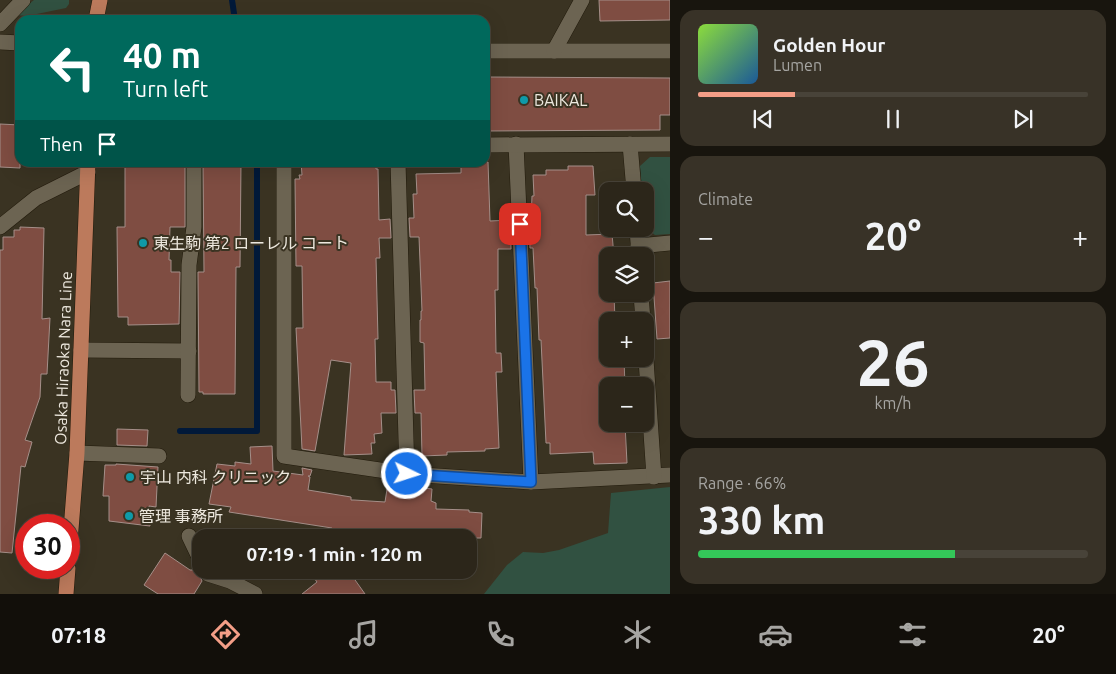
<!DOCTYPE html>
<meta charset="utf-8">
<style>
body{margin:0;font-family:Ubuntu,"Noto Sans JP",sans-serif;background:#383227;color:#f1f3f6;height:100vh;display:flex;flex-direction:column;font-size:19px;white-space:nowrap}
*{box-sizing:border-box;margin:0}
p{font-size:16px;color:#a6a5a2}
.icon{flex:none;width:28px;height:28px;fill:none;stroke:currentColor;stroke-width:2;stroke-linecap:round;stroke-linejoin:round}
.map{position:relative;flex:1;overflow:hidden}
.sheet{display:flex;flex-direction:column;gap:10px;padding:10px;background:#18150e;width:446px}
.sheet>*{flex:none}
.top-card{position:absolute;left:15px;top:15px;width:475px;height:152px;border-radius:15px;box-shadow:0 5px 20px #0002,0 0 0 1px #484339;background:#00695c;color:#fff;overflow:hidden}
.controls{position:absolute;left:599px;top:182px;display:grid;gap:10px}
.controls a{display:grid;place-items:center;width:55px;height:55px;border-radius:10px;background:#2c261a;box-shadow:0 5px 20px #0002,0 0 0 1px #484339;font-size:25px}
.speed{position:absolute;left:15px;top:514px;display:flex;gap:10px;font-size:25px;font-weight:700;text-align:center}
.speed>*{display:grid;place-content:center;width:65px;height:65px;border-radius:50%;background:#2c261a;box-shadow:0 5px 20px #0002,0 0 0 1px #484339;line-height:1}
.speed .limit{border:8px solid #d22;background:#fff;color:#111}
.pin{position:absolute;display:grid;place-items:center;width:42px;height:42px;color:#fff;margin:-21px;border-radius:10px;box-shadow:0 2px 8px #0006}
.me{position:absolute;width:55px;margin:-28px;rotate:94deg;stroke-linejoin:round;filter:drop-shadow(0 0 4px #0008)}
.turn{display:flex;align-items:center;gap:18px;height:105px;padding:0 25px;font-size:22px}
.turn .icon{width:65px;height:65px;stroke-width:2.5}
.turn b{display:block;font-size:35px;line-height:42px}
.then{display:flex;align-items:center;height:48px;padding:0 25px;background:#0003;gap:10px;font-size:19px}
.big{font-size:38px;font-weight:700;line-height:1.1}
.sheet .card{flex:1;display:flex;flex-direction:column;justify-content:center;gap:8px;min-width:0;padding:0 18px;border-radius:15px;background:#383227}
.sheet .dial{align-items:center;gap:0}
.dial b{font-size:65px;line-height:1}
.song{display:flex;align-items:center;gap:15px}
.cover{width:60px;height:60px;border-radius:8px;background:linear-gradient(135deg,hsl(90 70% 55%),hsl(210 70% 35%))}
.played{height:5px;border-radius:2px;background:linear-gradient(90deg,#f49e87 25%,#484339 25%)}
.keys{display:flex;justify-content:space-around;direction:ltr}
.heat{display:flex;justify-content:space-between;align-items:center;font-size:28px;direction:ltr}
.charge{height:8px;border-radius:4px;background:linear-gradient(90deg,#34c759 66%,#484339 0)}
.trip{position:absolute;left:192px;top:529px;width:285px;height:50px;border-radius:15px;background:#2c261a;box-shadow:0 5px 20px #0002,0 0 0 1px #484339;font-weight:700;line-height:50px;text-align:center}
.menu{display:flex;height:80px;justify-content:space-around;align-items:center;background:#120f0a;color:#a6a5a2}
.menu .icon{width:35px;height:35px}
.menu .active{color:#f49e87}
.menu b{font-size:22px;color:#f1f3f6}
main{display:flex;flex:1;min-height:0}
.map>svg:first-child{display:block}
</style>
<main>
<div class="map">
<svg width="670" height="594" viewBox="0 0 670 594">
<rect width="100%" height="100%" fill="#3a3322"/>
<g fill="#315141">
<polygon points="34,0 69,0 69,4 66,8 27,16 15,15"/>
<polygon points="650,157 670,157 670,234 655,235 645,227 645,191 642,191 640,166"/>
<polygon points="670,487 670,594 484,594 507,565 523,552 543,553 559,550 608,533 611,493"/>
</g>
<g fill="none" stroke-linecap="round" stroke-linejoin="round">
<g stroke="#011939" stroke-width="6">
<polyline points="232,0 235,20"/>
<polyline points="180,431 257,431 257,162"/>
</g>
</g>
<g fill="#7f4d42" stroke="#a58f89">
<polygon points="599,0 670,0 670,20 600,21"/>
<polygon points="485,77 670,78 670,115 660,115 660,130 485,131"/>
<polygon points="0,124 20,125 20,168 0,167"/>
<polygon points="125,162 185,162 185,227 170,227 169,260 171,260 171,272 180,272 179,324 128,325 128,317 118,317 117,227 125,227"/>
<polygon points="203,162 241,162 240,267 236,267 235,394 203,394 203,392 199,392 198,272 204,272"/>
<polygon points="301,162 376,162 376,169 378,169 379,220 390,219 391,238 379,238 380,258 376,258 378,339 375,339 376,382 391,382 391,390 395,390 396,413 381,413 382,433 374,434 375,443 371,443 372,454 344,455 351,363 331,360 315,451 302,449 296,328 303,328 302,266 296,266 295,179 300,179 299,175 302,175"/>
<polygon points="461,162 488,162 490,221 510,220 511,249 498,249 498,290 495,290 496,353 501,353 502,372 496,372 499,448 485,449 485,451 447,452 447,455 422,456 421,413 415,413 414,390 425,390 424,343 420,342 420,320 421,320 421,311 422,311 419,237 410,237 409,218 414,218 413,194 417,194 416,174 461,173"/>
<polygon points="568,166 593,166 595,195 586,195 586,235 612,234 614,256 608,256 608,294 614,294 615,321 608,321 608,359 624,359 625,386 608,386 608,424 625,424 627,463 594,464 593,452 550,454 550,443 546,443 541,340 539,340 537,288 535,288 533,248 530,248 529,220 531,220 532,196 534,196 533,175 546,175 546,170 568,170"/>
<polygon points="20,227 44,228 42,319 50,318 47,374 41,374 40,397 25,440 32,442 25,467 21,466 12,553 0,552 0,250 3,250 3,237 14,237 14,230 20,230"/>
<polygon points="670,281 670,338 657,339 653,283"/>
<polygon points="117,429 148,430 147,446 117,445"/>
<polygon points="272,446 273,471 303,475 302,468 312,470 310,476 308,476 310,477 308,490 351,497 351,500 354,500 385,502 388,483 432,489 431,501 436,503 436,509 469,510 469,512 482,513 481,538 364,538 364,534 331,533 332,528 229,512 231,507 209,504 217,464 235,466 235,462 251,464 250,447"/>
<polygon points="116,464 158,467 156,507 149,506 150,526 109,521 109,496 103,496 105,465 116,465"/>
<polygon points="165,553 190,570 197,570 202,581 194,594 158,594 144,585"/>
<polygon points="308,570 348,570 365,594 302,594 317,582"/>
</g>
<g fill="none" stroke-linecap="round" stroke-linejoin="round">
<g stroke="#211a0b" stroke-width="16">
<g id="minor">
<polyline points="0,24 23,0"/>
<polyline points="0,42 20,43"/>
<polyline points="485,51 670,51"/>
<polyline points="554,51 582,0"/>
<polyline points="516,144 531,482"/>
<polyline points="630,144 634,191"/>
<polyline points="485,145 670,144"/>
<polyline points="284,162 284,456 407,474 531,482 670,475"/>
<polyline points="398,162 407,474"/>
<polyline points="0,227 36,198 88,172"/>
<polyline points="637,229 639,256"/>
<polyline points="638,246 670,243"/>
<polyline points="641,294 643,321"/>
<polyline points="645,345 654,477"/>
<polyline points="81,350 189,351"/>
<polyline points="188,395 189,265 194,227 194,162"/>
<polyline points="77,453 159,456"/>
<polyline points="189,536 201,561"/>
<polyline points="206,570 208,574 230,581 255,594"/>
</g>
</g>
<g stroke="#211a0b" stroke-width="16">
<g id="major">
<polyline points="96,20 100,0"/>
<polyline points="69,555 77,453 88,162"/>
<polyline points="66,594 68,568"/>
</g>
</g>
<use href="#minor" stroke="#6c6452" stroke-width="15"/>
<use href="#major" stroke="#bc7a5c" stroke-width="15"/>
</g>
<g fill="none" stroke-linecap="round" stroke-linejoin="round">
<g stroke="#114b97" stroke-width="12">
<polyline id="route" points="407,474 531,482 520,224"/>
</g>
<use href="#route" stroke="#1a73e8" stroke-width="9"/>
</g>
<g fill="#0f9aa8" stroke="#3a3322" stroke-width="2">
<circle cx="524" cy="100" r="5"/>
<circle cx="143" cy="243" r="5"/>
<circle cx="130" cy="477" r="5"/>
<circle cx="129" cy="516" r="5"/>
</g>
<g text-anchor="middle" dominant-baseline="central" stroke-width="4" stroke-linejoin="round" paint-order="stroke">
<g font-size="16" fill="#ede8de" stroke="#3a3322" text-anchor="start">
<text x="534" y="100">BAIKAL</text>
<text x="153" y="243">東生駒 第2 ローレル コート</text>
<text x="140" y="477">宇山 内科 クリニック</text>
<text x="139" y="516">管理 事務所</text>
</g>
<g font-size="16" fill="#ede8de" stroke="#3a3322">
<text transform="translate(63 358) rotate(-88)">Osaka Hiraoka Nara Line</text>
</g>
</g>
</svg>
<div class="controls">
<a><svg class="icon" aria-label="search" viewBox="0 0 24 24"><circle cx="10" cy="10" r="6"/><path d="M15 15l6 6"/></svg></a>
<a><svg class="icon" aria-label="layers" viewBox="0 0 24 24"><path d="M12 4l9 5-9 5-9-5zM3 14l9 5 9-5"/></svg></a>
<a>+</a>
<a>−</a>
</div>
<div class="speed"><div class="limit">30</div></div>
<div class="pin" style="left:520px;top:224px;background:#d93025"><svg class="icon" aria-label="arrive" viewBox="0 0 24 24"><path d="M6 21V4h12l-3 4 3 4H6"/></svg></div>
<svg class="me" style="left:407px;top:474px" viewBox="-20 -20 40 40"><circle r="17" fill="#1a73e8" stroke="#fff" stroke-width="3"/><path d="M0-11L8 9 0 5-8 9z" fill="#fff"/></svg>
<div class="trip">07:19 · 1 min · 120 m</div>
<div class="top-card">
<div class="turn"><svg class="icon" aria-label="left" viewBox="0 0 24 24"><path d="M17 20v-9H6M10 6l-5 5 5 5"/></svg><div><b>40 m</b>Turn left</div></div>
<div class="then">Then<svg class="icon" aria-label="arrive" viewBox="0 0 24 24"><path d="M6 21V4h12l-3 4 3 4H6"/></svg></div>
</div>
</div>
<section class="sheet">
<div class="card">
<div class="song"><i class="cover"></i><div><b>Golden Hour</b><p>Lumen</p></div></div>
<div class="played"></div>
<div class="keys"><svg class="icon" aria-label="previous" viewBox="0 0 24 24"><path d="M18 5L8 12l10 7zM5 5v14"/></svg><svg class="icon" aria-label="pause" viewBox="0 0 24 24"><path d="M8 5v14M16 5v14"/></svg><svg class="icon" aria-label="next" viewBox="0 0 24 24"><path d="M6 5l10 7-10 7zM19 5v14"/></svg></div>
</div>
<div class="card"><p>Climate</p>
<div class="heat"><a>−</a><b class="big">20°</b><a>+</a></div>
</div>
<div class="card dial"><b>26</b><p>km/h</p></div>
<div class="card"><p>Range · 66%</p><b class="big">330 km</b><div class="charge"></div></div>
</section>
</main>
<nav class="menu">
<b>07:18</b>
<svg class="icon active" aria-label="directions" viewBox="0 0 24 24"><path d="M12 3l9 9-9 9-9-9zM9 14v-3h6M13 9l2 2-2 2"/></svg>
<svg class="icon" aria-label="music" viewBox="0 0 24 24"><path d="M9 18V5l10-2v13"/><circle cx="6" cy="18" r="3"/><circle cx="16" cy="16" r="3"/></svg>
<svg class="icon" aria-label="phone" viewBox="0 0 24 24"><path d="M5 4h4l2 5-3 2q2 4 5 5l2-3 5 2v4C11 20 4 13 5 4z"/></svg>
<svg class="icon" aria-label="climate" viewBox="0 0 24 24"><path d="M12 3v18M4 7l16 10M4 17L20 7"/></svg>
<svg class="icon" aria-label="car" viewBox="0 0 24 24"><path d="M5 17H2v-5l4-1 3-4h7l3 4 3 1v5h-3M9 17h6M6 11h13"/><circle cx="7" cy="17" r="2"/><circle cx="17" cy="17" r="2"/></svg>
<svg class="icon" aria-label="filters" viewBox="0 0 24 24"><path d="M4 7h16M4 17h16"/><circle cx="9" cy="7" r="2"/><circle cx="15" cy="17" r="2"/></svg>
<b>20°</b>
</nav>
